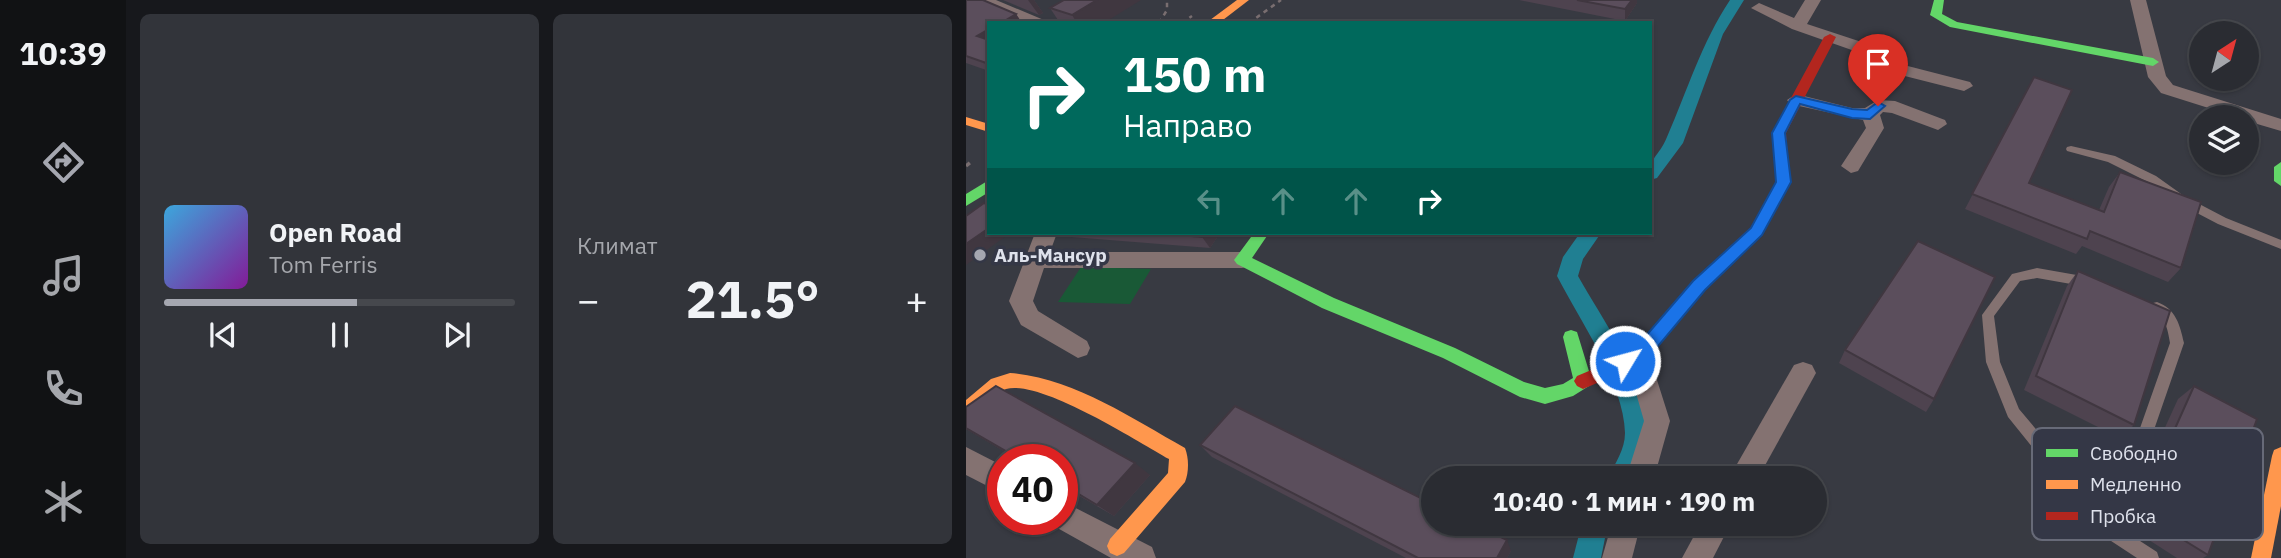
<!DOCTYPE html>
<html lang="ru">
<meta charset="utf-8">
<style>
body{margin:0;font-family:"IBM Plex Sans",sans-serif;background:#32343a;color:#f1f3f6;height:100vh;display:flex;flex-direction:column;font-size:26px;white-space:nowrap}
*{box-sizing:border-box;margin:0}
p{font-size:23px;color:#a5a7ac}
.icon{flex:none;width:38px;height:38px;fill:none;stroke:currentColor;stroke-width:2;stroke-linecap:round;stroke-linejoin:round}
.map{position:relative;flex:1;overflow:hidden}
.details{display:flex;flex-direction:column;gap:14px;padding:14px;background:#17181c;width:840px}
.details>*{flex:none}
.hud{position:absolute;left:21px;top:21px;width:665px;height:214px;border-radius:0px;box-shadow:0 2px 5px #0004,0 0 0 2px #46484d;background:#00695c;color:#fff;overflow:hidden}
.needle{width:46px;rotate:36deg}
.controls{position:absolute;left:1223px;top:21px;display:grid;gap:14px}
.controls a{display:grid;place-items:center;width:70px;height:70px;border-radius:50%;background:#2a2c32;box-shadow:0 2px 5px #0004,0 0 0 2px #46484d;font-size:35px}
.speed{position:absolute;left:21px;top:444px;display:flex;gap:14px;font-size:35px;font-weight:700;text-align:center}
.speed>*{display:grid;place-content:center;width:91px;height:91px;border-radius:50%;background:#2a2c32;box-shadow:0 2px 5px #0004,0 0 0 2px #46484d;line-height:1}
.speed .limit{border:10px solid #d22;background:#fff;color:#111}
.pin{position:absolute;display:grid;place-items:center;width:60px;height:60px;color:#fff;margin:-72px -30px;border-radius:50% 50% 50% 0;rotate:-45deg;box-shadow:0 0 7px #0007}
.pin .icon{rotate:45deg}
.me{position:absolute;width:77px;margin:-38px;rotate:53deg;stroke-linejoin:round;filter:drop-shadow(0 0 5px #0008)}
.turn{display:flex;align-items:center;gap:24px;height:147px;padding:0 21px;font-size:32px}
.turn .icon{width:91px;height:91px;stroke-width:2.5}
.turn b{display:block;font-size:49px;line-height:60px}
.lanes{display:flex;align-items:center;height:66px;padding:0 21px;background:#0003;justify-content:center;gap:35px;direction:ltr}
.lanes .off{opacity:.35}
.big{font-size:52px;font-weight:800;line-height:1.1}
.details .card{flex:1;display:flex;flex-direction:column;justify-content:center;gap:10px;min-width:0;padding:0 24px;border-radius:10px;background:#32343a}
.song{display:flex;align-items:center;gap:21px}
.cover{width:84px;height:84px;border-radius:10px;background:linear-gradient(135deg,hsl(200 70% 55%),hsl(290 70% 35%))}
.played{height:7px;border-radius:4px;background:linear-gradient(90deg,#a5a7b0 55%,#46484d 55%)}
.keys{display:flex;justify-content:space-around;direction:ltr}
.heat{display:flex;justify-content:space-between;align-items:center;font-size:38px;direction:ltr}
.details .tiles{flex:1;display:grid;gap:14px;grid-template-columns:repeat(2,1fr)}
.trip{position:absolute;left:455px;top:466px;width:406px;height:70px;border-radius:35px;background:#2a2c32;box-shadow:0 2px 5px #0004,0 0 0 2px #46484d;font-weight:800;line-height:70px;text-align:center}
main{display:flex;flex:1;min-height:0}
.dock{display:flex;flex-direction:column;width:126px;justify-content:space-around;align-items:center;background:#111214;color:#a5a7ac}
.dock .icon{width:49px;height:49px}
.dock .selected{color:#a5a7b0}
.dock b{font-size:32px;color:#f1f3f6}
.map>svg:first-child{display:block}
</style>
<main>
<nav class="dock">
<b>10:39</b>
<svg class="icon selected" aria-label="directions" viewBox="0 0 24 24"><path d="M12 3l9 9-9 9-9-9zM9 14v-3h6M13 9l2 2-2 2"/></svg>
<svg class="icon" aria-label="music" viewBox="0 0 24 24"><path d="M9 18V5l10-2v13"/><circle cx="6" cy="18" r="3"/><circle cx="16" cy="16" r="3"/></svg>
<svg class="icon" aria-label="phone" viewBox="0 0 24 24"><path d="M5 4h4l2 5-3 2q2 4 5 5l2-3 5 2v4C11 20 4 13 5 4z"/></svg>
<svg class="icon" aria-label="climate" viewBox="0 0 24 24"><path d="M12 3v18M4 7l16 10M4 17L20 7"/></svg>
</nav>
<section class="details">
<div class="tiles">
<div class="card">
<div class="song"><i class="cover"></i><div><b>Open Road</b><p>Tom Ferris</p></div></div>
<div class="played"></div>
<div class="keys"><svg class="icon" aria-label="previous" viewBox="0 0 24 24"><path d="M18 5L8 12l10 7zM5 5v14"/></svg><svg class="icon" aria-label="pause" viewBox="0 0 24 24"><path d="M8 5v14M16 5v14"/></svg><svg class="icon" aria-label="next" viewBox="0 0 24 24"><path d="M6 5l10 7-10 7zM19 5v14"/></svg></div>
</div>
<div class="card"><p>Климат</p>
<div class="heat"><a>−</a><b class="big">21.5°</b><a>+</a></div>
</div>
</div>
</section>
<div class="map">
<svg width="1315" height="558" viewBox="0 0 1315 558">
<rect width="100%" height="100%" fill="#383a42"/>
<polygon fill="#195936" points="115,267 185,269 164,304 92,302"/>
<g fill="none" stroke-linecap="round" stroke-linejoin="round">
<g fill="#207f92" fill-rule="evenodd">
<path d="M 764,0 L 778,0 L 757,34 L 717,143 L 691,178 L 684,180 C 684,153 692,159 701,137 C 722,89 735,44 764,0 Z"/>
<path d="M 614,233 L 635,233 L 617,259 L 612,276 C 636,319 681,381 683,432 C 684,448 676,464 669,478 L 642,478 C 649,463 659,450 659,433 C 658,383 613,319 591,276 L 597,257 Z"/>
<polygon points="616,523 642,523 635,558 607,558"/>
</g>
<g stroke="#796e70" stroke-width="2.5" stroke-dasharray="4.5 4.5" stroke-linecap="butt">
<polyline points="193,23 201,10 201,0"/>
<polyline points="216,23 226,16"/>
<polyline points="283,23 315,0"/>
</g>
<polyline stroke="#796e70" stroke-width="3.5" stroke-dasharray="5 5" stroke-linecap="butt" points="0,166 6,161"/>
<g fill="#847271" fill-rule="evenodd">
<polygon points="1105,146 1149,156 1190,176 1218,196 1260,218 1315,240 1315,249 1252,224 1210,202 1182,182 1142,162 1101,151 1100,149 1101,147"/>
<path d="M 1071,268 L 1122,277 L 1126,279 L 1128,282 L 1126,285 L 1122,287 L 1071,278 L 1054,281 L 1028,316 L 1034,362 L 1053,409 L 1143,516 L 1204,343 C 1200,319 1199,324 1185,307 L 1187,303 L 1191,302 C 1210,309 1214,325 1218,343 L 1154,528 L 1191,552 L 1193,558 L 1171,558 L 1139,537 L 1042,417 L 1020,362 L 1016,315 L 1046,274 Z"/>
</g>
<g fill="#847271" fill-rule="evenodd">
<polygon points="8,0 30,0 85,23 62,23"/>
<polygon points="839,0 855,0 841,24 932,54 934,64 1004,82 1007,86 998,91 919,71 917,61 826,29 785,8 793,3 828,18"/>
<polygon points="1164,0 1180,0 1200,76 1207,85 1315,119 1315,131 1281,121 1281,117 1271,117 1195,93 1182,77"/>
<polygon points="830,94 886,108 899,108 912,100 929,101 979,120 981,124 972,130 926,113 917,112 914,115 918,128 892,171 885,173 875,166 900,128 897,120 824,104 821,100"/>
<polygon points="69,233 91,233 84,252 276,252 284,254 287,260 284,266 276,268 78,268 67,301 72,311 121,341 124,348 121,355 112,358 55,325 43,301"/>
<polygon points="672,348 681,351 684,358 704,421 688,478 660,478 678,421 660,358 663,351"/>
<polygon points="837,362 846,365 850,373 792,478 763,478 828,365"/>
<polygon points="0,447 37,466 37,494 0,475"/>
<polygon points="96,501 186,547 190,558 145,558 86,525 84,520 96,520"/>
<polygon points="646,523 675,523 666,558 636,558"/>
<polygon points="735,523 765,523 747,558 716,558"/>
</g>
<g fill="#63d668" fill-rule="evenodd">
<polygon points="968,0 978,0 976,14 991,22 1187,58 1193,62 1187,66 984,27 964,15"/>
<polygon points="1315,162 1315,186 1308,181 1308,167"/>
<polygon points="23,180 23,192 0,206 0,194"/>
<polygon points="288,233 303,233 286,258 368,298 489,348 558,382 579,388 597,384 607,378 597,337 599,332 605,330 611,332 626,381 623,386 607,396 579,404 554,397 477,358 356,308 271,264 268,260 271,256"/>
</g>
<g fill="#ff974d" fill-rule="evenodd">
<polygon points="271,0 283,0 253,23 240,23"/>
<polygon points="0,117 23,124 23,132 0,125"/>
<path d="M 44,373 C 107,378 165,418 219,448 C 223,458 223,472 219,482 L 158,553 L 151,556 L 144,553 L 141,546 L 144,539 L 202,473 L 203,459 C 171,441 74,379 40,389 C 27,393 16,408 6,417 L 0,419 L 0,400 L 25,379 Z"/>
<polygon points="1315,447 1315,506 1305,558 1285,558 1306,456 1308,450"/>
</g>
<polygon fill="#b3261e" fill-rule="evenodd" points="864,34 870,37 820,133 824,182 795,235 739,289 678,363 617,389 611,386 608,381 611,376 666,353 727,281 785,227 810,182 806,133 858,37"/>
</g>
<g fill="#4e434f">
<polygon points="0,0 50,14 56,23 23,23 23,71 0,63"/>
<polygon points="37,0 68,0 77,13 73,15"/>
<polygon points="553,0 671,0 671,3 659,21"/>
<polygon points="84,8 138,23 94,23"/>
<polygon points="1068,77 1063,183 1133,210 1143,187 1154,172 1215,268 1202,282 1116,246 1110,254 999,209"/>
<polygon points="90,233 254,233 244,248 93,236"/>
<polygon points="1112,271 1168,425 1154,438 1058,390 1101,286"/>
<polygon points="879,350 968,399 960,412 873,363"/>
<polygon points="1228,386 1242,555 1237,558 1211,558 1158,524 1170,491 1212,399"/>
<polygon points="0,407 184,475 148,516 96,486 96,460 53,460 0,429"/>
<polygon points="234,445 545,551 541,558 440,558 246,457"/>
</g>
<g fill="#403740">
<polygon points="62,0 68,0 77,13 73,15"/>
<polygon points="131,0 175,0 138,23 111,23 106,15"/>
<polygon points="666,0 671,0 671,3 659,21 659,9"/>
<polygon points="50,14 56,23 35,23"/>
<polygon points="23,29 23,43 11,36"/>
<polygon points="23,228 23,233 44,233 0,265 0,244"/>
<polygon points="239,233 254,233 244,248 236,237"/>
<polygon points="169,463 184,475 148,516 131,505"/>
<polygon points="541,540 545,551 541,558 531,558"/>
</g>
<g fill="#5b4e5c" stroke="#403740" stroke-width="2">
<polygon points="0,0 17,0 50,14 35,23 23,23 23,29 11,36 23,40 23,64 0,56"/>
<polygon points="98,0 131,0 106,15 84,8"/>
<polygon points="611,0 666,0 659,9"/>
<polygon points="1068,77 1106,90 1063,183 1138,212 1154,172 1235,202 1215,268 1124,231 1121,239 1006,194"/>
<polygon points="18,203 23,206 23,228 0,244 0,216"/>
<polygon points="191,233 239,233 236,237"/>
<polygon points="952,241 1029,277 968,399 879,350"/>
<polygon points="1112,271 1204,311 1168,425 1070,376"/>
<polygon points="30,386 169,463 131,505 96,484 96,460 55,460 0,428 0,407"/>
<polygon points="1228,386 1291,419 1242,555 1174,513 1186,480"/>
<polygon points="269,406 467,504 467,523 506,523 541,540 531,558 452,558 234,445"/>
</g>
<polygon fill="#1a73e8" stroke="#114b97" stroke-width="2" points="830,96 886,109 901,110 912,102 919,106 904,119 886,118 834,104 819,133 825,182 796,235 739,290 678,363 659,369 652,367 650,361 652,356 666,352 727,281 785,228 810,182 806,133 824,100"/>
<circle fill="#a5a7b0" stroke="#343746" stroke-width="2.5" cx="14" cy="255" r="7"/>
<g text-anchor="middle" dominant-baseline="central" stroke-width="7" stroke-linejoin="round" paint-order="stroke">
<g font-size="19" font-weight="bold" fill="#dfe2ec" stroke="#343746" text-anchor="start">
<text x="28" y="255">Аль-Мансур</text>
</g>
</g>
<rect x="1066" y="428" width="231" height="112" rx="10" fill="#343746" stroke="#676a78" stroke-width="2"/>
<rect x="1080" y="449" width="32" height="8" fill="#63d668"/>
<rect x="1080" y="480" width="32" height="9" fill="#ff974d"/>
<rect x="1080" y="512" width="32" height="8" fill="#b3261e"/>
<g font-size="19" fill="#dfe2ec">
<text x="1124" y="460">Свободно</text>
<text x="1124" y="491">Медленно</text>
<text x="1124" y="523">Пробка</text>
</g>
</svg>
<div class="controls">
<a><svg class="needle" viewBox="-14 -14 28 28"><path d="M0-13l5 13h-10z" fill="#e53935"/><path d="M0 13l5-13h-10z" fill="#a5a7ac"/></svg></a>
<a><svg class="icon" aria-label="layers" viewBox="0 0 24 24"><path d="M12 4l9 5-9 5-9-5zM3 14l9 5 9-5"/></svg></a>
</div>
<div class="speed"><div class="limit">40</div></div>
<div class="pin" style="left:912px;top:106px;background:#d93025"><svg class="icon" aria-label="arrive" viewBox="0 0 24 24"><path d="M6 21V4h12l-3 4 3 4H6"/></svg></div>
<svg class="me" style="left:659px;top:361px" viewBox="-20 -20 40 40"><circle r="17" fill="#1a73e8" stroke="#fff" stroke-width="3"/><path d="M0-11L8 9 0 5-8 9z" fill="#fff"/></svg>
<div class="trip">10:40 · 1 мин · 190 m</div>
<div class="hud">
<div class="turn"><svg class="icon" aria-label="right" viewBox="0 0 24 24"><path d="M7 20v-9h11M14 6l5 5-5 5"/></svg><div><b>150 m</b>Направо</div></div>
<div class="lanes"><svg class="icon off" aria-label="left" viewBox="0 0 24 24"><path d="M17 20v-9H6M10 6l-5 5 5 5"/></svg><svg class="icon off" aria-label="ahead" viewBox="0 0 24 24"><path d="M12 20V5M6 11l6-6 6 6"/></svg><svg class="icon off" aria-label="ahead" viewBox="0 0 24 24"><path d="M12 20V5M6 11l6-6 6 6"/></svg><svg class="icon" aria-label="right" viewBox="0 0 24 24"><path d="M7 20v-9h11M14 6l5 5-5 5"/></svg></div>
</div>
</div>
</main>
